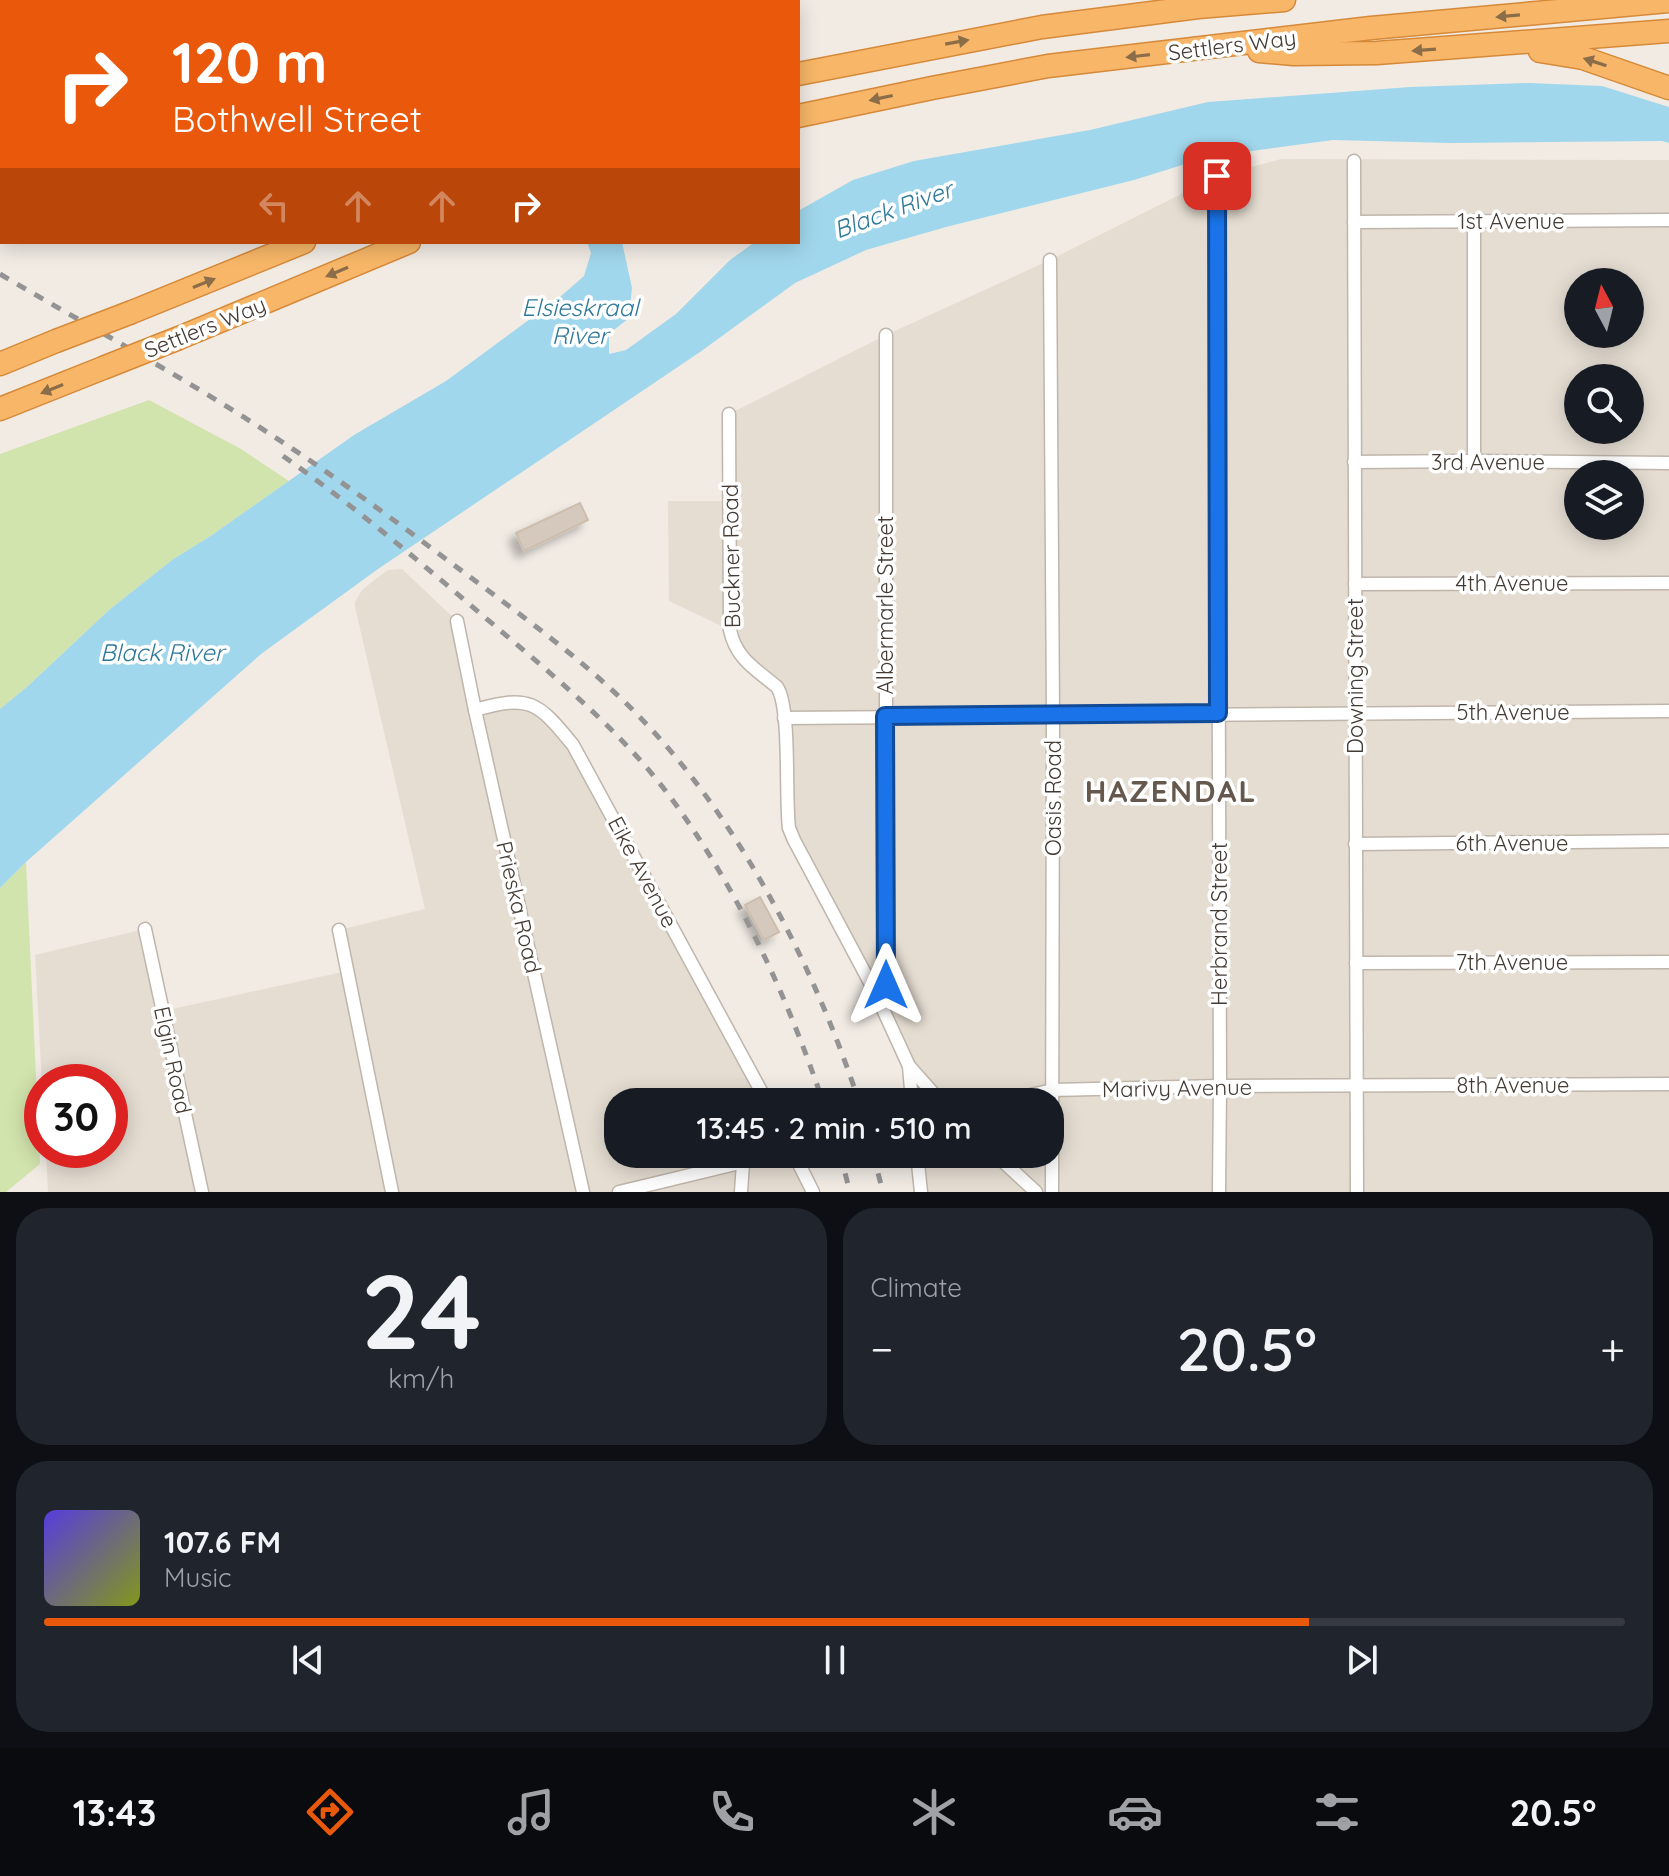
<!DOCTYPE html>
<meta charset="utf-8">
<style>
body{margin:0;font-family:Quicksand,sans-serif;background:#20242c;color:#f1f3f6;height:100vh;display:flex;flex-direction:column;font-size:30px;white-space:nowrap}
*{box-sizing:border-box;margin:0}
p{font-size:26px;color:#9ea1a6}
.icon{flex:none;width:44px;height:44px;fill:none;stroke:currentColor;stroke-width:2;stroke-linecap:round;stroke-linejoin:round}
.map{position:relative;height:1192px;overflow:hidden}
.panel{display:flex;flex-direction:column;gap:16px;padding:16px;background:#0d0f14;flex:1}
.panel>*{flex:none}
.top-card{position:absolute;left:0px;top:0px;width:800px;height:244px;box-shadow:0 4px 20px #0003;background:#ea580c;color:#fff;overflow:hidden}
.needle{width:52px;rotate:353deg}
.buttons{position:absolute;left:1564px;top:268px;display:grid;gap:16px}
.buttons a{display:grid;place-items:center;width:80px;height:80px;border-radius:50%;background:#171b24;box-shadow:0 4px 20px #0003;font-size:40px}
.speed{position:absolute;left:24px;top:1064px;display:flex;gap:16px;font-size:40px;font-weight:700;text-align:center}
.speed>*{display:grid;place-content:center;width:104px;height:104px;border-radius:50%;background:#171b24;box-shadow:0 4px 20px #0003;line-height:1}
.speed .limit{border:12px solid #d22;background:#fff;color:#111}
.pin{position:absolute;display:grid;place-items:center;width:68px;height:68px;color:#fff;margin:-34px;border-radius:16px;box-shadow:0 4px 12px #0006}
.me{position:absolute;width:88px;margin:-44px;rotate:0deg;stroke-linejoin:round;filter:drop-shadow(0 0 6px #0008)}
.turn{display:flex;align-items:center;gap:28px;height:168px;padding:0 40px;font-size:36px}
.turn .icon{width:104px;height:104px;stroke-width:2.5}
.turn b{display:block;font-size:56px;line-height:68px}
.lanes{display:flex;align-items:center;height:76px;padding:0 40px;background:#0003;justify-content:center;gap:40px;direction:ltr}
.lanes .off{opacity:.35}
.big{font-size:60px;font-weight:600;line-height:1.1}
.panel .widget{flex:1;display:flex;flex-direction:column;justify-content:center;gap:12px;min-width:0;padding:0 28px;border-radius:32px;background:#20242c}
.panel .dial{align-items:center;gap:0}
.dial b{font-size:104px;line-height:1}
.song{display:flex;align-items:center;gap:24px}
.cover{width:96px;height:96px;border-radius:12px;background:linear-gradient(135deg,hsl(250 70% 55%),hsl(70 70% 35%))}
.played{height:8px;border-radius:4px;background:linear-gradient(90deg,#ea580c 80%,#363941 80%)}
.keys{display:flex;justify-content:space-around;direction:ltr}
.heat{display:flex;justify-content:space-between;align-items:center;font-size:44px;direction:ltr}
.panel .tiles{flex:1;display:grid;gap:16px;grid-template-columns:1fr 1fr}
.widget:last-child{grid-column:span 2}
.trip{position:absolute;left:604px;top:1088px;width:460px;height:80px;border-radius:32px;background:#171b24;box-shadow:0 4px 20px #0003;font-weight:600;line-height:80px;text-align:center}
.menu{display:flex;height:128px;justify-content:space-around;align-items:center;background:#090b0e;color:#9ea1a6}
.menu .icon{width:56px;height:56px}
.menu .active{color:#ea580c}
.menu b{font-size:36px;color:#f1f3f6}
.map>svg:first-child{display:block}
</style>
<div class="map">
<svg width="1669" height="1192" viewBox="0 0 1669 1192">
<defs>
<filter id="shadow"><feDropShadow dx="-7" dy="7" stdDeviation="4" flood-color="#0004"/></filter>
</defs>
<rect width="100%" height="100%" fill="#f1ebe4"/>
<g fill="#e5ddd2" fill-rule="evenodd">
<path d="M 1281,159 L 1669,160 L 1669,1192 L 921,1192 L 917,1154 L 1050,1154 L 1050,1102 L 912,1102 L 909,1066 L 794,840 L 783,701 L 740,655 L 730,630 L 669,601 L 668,501 L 730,501 L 729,414 L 886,335 L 1050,260 L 1217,176 ZM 1578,282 L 1630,282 L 1630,334 L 1578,334 ZM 1578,378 L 1630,378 L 1630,430 L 1578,430 ZM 1578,474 L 1630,474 L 1630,526 L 1578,526 Z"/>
<polygon points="402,569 457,621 475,710 520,702 557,726 767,1102 618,1102 618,1154 794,1154 813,1192 48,1192 46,1150 110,1150 110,1082 42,1082 42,1085 35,955 145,929 163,1011 347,971 339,930 425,909 355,607 355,602 362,590 377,578 388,570"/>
</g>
<g fill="#d2e4ad">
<polygon points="0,0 471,0 472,2 2,2 2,146 0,146"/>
<polygon points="149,400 241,449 289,481 212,535 172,560 109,610 28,686 0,709 0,454"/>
<polygon points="26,862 40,1164 6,1192 0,1192 0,888"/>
</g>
<polygon fill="#a1d7ec" points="1528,83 1602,86 1669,107 1669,143 1662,141 1450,143 1333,140 1208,157 1134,180 946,227 866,250 795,283 700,352 378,569 261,654 26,862 0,888 0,709 28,686 109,610 172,560 212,535 354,435 446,381 560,297 584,276 591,253 587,242 622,242 632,288 629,318 609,334 609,354 626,350 676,314 730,260 755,242 798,242 798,211 853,180 914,161 1090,130 1208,102 1410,87"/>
<g fill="#d5c9bd" stroke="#ccbdad" stroke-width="2" filter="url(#shadow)">
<polygon points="580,503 588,520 524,551 516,533"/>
<polygon points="760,897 779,932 764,940 745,905"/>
</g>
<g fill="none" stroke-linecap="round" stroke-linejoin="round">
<g stroke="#bfb5aa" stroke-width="15">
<g id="street">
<polyline points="1354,161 1357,1192"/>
<polyline points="1217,176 1220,1086 1219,1192"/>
<polyline points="1354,222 1669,220"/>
<polyline points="1050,260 1053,714 1052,1192"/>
<path d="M 729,414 L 730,630 C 736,659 756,669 777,687 C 791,707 785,797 789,828 L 794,840 L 875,992 L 909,1066 L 912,1102"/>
<polyline points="1474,461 1474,221"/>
<polyline points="1354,462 1474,461 1669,463"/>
<polyline points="1355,584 1669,583"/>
<polyline points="457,621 475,710 583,1192"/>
<path d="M 475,710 C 530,694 538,702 573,745 L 767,1102"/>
<polyline points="784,718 1669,711"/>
<polyline points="1355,844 1669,841"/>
<polyline points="145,929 202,1192"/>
<polyline points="339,930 392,1192"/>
<polyline points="1356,963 1669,962"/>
<polyline points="875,992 886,985 886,335"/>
<polyline points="909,1066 941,1102"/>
<polyline points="998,1102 1053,1090 1220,1086 1669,1084"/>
<polyline points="794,1154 813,1192"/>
<polyline points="917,1154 921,1192"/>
<polyline points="995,1154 1036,1192"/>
<polyline points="619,1192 777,1154"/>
<polyline points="741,1192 743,1163"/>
</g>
</g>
<g stroke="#d68939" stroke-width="25">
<g id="highway">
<polyline points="1259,51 1294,54 1377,53 1669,31"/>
<polyline points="1540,51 1583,58 1669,88"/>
<polyline points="798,74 1042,27 1198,7 1284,0"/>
<polyline points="798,116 932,88 1048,66 1371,28 1669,1"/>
<polyline points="132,312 304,242"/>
<polyline points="179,338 409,242"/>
<polyline points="0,364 56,341"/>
<polyline points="0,409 103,368"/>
</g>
</g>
<use href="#street" stroke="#fff" stroke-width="12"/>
<use href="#highway" stroke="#f8b768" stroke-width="22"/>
<g stroke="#939393" stroke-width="5" stroke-dasharray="10 10" stroke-linecap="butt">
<polyline points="661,2 665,0"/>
<polyline points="681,2 685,0"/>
<polyline points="0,177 2,178"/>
<path d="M 0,274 C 90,327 183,377 270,434 C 338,478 402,526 466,574 C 530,622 596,669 650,728 C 743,827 817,973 859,1102"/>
<path d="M 283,456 C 357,508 426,567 495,626 C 561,682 629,738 679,809 C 742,898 788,999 823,1102"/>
<polyline points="840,1154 850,1192"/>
<polyline points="873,1154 883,1192"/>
</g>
<g stroke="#d68939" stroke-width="25" stroke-linecap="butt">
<g id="highway-bridge">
<polyline points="56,341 132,312"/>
<polyline points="103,368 179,338"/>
</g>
</g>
<use href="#highway-bridge" stroke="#f8b768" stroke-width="22"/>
</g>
<defs><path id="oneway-solid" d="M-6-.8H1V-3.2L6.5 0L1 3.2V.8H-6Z" transform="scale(2)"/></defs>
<g fill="#8b6d49">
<use href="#oneway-solid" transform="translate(1508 16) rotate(175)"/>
<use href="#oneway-solid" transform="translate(957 42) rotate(-10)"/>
<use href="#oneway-solid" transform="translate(1424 50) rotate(176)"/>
<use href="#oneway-solid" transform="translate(1138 56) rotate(173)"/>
<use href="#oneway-solid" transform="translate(1595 62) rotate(-162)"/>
<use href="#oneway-solid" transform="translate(881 98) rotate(168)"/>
<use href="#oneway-solid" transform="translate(337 272) rotate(157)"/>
<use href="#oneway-solid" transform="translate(204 283) rotate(-22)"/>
<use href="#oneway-solid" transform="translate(52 389) rotate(158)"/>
</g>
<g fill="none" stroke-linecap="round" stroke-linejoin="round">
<g stroke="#114b97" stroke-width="20">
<polyline id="route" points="886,985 885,716 1218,713 1217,176"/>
</g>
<use href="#route" stroke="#1a73e8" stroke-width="14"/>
</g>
<g text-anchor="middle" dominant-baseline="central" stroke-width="7" stroke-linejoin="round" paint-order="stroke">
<g font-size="22" fill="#433b34" stroke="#fff">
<text transform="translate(1232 45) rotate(-7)">Settlers Way</text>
<text x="1511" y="221">1st Avenue</text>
<text transform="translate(205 327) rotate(-22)">Settlers Way</text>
<text x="1488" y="462">3rd Avenue</text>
<text transform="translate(731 556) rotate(-91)">Buckner Road</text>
<text x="1512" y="583">4th Avenue</text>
<text transform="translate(885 605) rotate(-90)">Albermarle Street</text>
<text transform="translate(1355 676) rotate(-90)">Downing Street</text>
<text x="1513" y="712">5th Avenue</text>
<text transform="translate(1053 798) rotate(-90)">Oasis Road</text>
<text x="1512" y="843">6th Avenue</text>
<text transform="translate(643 872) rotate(62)">Eike Avenue</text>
<text transform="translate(519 907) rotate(77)">Prieska Road</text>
<text transform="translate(1219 924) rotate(-90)">Herbrand Street</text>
<text x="1512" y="962">7th Avenue</text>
<text transform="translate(173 1060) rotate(78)">Elgin Road</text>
<text x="1513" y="1085">8th Avenue</text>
<text transform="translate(1177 1088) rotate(-1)">Marivy Avenue</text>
</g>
<g font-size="24" font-style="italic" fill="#2f799a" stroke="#fff">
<text transform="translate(893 209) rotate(-20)">Black River</text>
<text x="580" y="307">Elsieskraal<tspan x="580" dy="28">River</tspan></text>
<text x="162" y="652">Black River</text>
</g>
<g font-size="30" font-weight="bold" letter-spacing="2" fill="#65584c" stroke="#fff">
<text x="1171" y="791">HAZENDAL</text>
</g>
</g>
</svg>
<div class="buttons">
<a><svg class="needle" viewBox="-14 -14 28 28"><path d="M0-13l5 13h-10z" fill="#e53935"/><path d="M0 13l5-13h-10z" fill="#9ea1a6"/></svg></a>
<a><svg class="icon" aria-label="search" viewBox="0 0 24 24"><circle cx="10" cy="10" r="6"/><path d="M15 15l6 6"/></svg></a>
<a><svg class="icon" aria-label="layers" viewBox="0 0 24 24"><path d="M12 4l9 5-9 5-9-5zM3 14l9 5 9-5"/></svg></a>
</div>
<div class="speed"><div class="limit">30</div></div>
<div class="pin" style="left:1217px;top:176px;background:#d93025"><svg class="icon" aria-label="arrive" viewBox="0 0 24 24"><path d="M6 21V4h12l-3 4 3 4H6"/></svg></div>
<svg class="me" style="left:886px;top:985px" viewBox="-20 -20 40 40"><path d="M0-17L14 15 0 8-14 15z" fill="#1a73e8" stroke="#fff" stroke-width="4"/></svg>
<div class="trip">13:45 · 2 min · 510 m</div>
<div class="top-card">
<div class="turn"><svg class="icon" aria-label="right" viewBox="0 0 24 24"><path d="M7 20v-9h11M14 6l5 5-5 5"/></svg><div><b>120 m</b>Bothwell Street</div></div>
<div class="lanes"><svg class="icon off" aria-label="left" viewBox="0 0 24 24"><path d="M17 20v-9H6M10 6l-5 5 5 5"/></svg><svg class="icon off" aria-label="ahead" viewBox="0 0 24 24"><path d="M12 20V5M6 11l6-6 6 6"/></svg><svg class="icon off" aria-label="ahead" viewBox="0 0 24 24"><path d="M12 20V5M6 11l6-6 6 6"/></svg><svg class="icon" aria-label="right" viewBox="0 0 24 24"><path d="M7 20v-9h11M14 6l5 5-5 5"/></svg></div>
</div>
</div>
<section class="panel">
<div class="tiles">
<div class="widget dial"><b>24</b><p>km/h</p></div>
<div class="widget"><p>Climate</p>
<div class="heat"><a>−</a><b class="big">20.5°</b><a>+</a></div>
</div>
<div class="widget">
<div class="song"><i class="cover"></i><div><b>107.6 FM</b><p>Music</p></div></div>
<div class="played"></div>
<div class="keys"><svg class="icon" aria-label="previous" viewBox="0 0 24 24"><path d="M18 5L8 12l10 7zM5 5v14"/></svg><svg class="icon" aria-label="pause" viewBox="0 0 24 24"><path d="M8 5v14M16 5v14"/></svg><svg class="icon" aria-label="next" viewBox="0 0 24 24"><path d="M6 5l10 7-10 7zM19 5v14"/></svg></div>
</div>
</div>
</section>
<nav class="menu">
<b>13:43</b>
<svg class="icon active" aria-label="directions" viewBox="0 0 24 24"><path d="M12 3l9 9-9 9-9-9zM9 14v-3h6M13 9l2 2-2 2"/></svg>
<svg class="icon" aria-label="music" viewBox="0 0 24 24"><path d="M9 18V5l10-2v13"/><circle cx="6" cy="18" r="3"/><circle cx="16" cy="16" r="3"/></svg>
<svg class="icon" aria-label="phone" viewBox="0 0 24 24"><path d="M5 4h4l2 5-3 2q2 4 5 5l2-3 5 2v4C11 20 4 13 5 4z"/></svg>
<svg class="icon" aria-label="climate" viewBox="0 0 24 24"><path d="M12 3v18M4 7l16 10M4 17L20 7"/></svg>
<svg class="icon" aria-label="car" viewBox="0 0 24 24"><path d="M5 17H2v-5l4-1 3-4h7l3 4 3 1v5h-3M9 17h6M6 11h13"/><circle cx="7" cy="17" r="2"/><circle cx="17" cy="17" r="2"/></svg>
<svg class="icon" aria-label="filters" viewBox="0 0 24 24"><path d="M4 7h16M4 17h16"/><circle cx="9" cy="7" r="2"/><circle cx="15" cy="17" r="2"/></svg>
<b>20.5°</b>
</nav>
